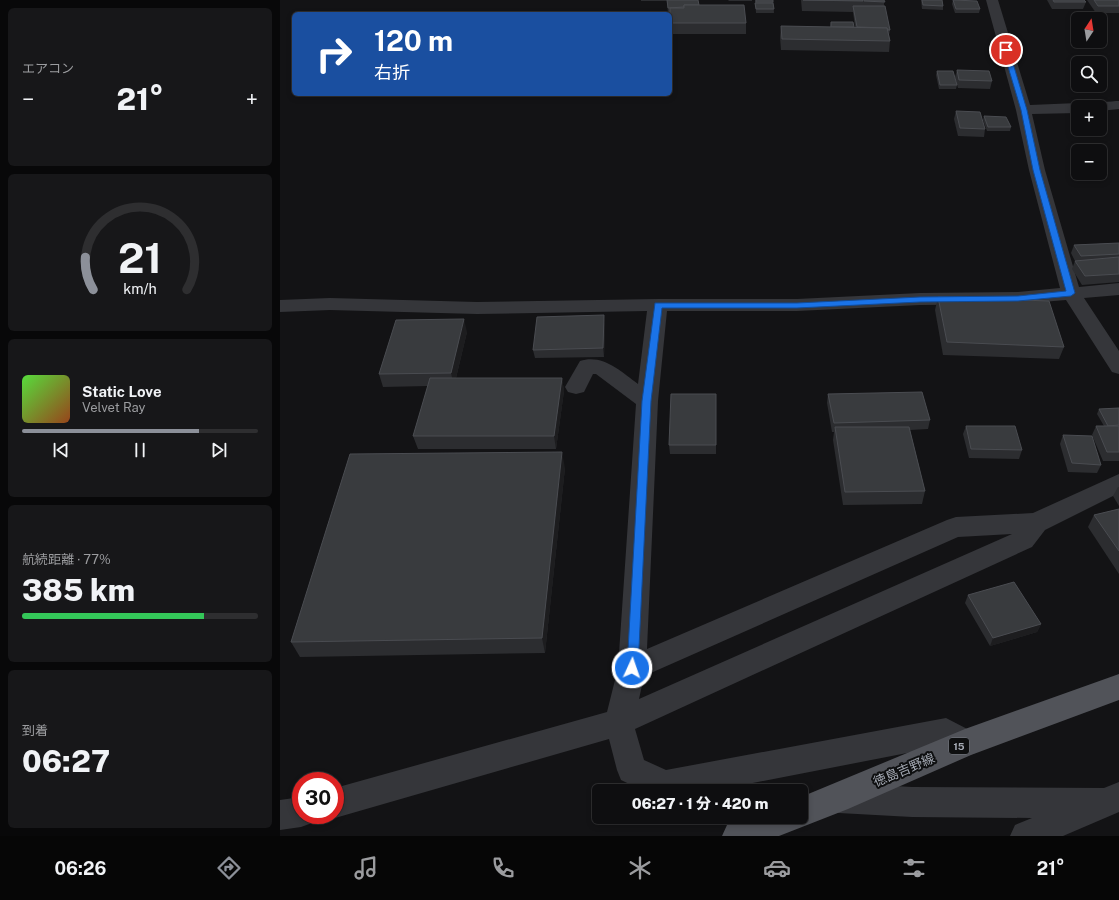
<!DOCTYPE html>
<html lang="ja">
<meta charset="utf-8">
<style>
body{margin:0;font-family:"Public Sans","Noto Sans JP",sans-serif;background:#171719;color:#f1f3f6;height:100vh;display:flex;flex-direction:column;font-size:15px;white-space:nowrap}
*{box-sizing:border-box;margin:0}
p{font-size:13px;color:#9b9c9f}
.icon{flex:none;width:22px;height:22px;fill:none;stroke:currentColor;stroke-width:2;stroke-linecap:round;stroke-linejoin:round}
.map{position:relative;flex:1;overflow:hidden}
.panel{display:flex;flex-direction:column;gap:8px;padding:8px;background:#080809;width:280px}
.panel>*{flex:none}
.guide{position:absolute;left:12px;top:12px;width:380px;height:84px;border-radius:6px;box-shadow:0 2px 6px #0003,0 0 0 1px #2e2e30;background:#1a4fa0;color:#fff;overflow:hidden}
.needle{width:26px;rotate:12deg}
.buttons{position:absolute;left:791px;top:12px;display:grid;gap:8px}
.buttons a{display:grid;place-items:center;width:36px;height:36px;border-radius:6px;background:#0e0e10;box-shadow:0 2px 6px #0003,0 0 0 1px #2e2e30;font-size:20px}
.speed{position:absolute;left:12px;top:772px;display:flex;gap:8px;font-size:20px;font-weight:700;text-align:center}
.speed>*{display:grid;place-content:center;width:52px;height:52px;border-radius:50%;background:#0e0e10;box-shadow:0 2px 6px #0003,0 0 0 1px #2e2e30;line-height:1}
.speed .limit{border:6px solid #d22;background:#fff;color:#111}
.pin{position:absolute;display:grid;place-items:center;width:34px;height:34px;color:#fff;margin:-17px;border:2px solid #fff;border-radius:50%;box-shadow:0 1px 4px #0007}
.me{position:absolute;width:44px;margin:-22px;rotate:3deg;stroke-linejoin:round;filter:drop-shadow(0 0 3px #0008)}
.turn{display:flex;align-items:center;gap:14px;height:84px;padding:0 16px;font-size:18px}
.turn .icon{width:52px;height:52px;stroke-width:2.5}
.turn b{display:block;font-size:28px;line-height:34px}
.big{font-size:30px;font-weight:800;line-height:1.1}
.panel .widget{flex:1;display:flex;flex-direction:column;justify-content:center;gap:6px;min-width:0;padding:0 14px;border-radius:6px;background:#171719}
.panel .dial{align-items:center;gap:0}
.dial svg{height:104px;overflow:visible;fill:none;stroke:#2e2e30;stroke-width:7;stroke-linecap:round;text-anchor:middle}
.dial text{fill:#f1f3f6;stroke:none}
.song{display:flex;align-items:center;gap:12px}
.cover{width:48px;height:48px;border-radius:6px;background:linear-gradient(135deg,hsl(110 70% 55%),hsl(20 70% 35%))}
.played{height:4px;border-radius:2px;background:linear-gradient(90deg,#8c9099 75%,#2e2e30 75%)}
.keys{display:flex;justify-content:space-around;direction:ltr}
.heat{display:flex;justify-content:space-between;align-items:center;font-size:22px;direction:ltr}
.charge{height:6px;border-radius:3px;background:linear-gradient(90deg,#34c759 77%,#2e2e30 0)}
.trip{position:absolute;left:312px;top:784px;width:216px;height:40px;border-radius:6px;background:#0e0e10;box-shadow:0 2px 6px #0003,0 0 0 1px #2e2e30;font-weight:800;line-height:40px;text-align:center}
.tab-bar{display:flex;height:64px;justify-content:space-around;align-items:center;background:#060606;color:#9b9c9f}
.tab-bar .icon{width:28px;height:28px}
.tab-bar .selected{color:#8c9099}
.tab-bar b{font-size:18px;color:#f1f3f6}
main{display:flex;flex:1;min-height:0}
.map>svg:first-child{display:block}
</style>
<main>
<section class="panel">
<div class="widget"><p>エアコン</p>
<div class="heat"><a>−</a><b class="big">21°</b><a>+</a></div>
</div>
<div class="widget dial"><svg viewBox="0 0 100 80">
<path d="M14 69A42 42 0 1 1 86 69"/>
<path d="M14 69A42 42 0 0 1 8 44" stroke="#8c9099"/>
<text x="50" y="56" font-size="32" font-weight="700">21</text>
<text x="50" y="72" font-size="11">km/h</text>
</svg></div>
<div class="widget">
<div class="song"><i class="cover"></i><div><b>Static Love</b><p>Velvet Ray</p></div></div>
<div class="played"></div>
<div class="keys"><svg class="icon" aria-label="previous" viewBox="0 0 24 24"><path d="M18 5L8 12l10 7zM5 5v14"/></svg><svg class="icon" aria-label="pause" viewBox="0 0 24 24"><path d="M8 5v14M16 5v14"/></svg><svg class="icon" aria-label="next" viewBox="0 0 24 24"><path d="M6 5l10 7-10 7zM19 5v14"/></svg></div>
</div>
<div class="widget"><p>航続距離 · 77%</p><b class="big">385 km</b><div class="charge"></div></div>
<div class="widget"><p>到着</p><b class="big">06:27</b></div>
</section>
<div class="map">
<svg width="839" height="836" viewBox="0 0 839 836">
<rect width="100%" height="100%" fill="#131315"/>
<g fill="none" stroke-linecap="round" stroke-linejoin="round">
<g fill="#35363a" fill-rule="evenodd">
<path d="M 706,0 L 718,0 L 750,105 L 798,103 C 804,105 830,101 839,101 L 839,109 L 820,111 L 820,107 L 798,107 L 798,113 L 752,114 L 765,170 L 799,287 L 839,283 L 839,295 L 804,298 L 839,351 L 839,374 L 832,372 L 786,300 L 738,304 L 640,305 L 517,311 L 387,311 L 378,401 L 367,649 L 667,520 L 676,517 L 753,513 L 839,474 L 839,493 L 765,530 L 752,547 L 355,729 L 364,760 L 386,770 L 666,718 L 695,733 L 700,743 L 695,753 L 685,757 L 663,746 L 432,791 L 364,791 L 341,780 L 337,770 L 329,739 L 55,818 L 47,815 L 55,815 L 55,788 L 327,712 L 338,668 L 356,404 L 316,374 L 313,374 L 304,392 L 296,394 L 288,392 L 285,387 L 300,361 C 323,354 340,371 358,384 L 367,311 L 197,314 L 50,310 L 0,312 L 0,300 L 50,298 L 197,302 L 378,299 L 517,299 L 640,293 L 738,292 L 780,288 L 749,170 L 736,110 ZM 732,534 L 359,699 L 364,676 L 678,537 Z"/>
<polygon points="839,782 839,812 783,836 730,836 735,825 752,818 632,817 559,813 548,809 544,798 548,787 559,783 632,787 824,788"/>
<polygon points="21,797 21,815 35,815 32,823 21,827 0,830 0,800"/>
</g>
<polygon fill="#515359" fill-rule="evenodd" points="839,674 839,700 691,755 568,809 499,836 442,836 447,825 467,817 521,817 521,797 685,729"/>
</g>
<g fill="#2c2d30">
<polygon points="361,0 418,0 419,5 466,23 466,34 390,34 390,14 388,14 387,1 361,1"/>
<polygon points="448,0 472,0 472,1 449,1"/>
<polygon points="475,0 493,0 494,13 476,13"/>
<polygon points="521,0 604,0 604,6 610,30 609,35 610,41 609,52 501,50 500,37 501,26 550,27 551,22 575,27 573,12 522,11"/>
<polygon points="641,0 662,0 663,6 663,10 642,9"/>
<polygon points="673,0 700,9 699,13 675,13 672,4"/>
<polygon points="767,0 804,0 806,2 803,9 772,9"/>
<polygon points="807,0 839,0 839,13 816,13"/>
<polygon points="677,70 712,81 710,89 678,88 675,77"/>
<polygon points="657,71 677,85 676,89 659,89 656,75"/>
<polygon points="676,111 705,129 704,137 678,136 674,119"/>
<polygon points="704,116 731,127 730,131 707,131 703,120"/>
<polygon points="839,243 839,282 802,285 792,269 795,261 791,253 794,245"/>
<polygon points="658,297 784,347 779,359 663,355 655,310"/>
<polygon points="325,324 324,357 255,358 253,350"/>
<polygon points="187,332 176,378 282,378 284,391 276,449 138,449 133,436 148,386 103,387 99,374"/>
<polygon points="548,394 650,420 648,429 630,430 645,491 642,504 563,505 553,440 554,432 552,432 547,403"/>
<polygon points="839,408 839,461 823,461 812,435 816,426 824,426 817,414 819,409"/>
<polygon points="686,426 742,450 739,459 689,458 683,434"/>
<polygon points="783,435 821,465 817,473 788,472 780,444"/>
<polygon points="389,445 436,445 436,454 390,454"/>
<polygon points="285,468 265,653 20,657 11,642"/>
<polygon points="838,487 839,487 839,506 833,496"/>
<polygon points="839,509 839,574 808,527 814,515"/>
<polygon points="688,595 761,624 757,632 710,646 685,603"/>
</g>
<g fill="#1d1d1f">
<polygon points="324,315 325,324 324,357 323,348"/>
<polygon points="184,319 187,332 174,386 171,373"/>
<polygon points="282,378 284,391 276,449 274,436"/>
<polygon points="282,452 285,468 265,653 262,638"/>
<polygon points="761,624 757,632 710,646 713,638"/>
</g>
<g fill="#393b3e" stroke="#4a4c51">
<polygon points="387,0 418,0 419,5 404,5 404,7 388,8"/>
<rect x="476" y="0" width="17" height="2"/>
<polygon points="523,0 582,0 583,1"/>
<polygon points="584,0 604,0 605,2 584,1"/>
<polygon points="642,0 662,0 663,6 643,5"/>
<polygon points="673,0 697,1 700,9 676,9"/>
<polygon points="773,0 804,0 806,2 774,2"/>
<polygon points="814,0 839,0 839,6 818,6"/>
<polygon points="475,3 493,3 494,9 476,9"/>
<polygon points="404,5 464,5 466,23 390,23 390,8 404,8"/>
<polygon points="573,6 605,6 610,30 608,30 607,28 577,27"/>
<polygon points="551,22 573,22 574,27 551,27"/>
<polygon points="501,26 607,28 610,41 502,39"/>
<polygon points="677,70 709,71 712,81 679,80"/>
<polygon points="657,71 673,71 677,85 660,85"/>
<polygon points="676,111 700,112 705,129 680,128"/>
<polygon points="704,116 726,117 731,127 708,127"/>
<polygon points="839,243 839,254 801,256 794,245"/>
<polygon points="839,257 839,274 805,276 795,261"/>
<polygon points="658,297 769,301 784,347 667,342"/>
<polygon points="324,315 323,348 253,350 257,317"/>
<polygon points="184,319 171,373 99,374 116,320"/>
<polygon points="150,378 282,378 274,436 133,436"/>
<polygon points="642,392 650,420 554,423 548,394"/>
<polygon points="391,394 436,394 436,445 389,445"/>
<polygon points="839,408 839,425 828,426 819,409"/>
<polygon points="686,426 735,426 742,450 691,449"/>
<polygon points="816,426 839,426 839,452 827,452"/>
<polygon points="555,427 629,427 645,491 565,492"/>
<polygon points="783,435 812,436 821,465 792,463"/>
<polygon points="282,452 262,638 11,642 70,454"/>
<polygon points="839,509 839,551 814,515"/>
<polygon points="734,582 761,624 713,638 688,595"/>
</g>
<polygon fill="#1a73e8" stroke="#114b97" points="726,48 729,50 747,110 760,170 795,293 791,296 738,301 640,302 517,308 382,308 371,401 358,668 357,671 352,673 348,671 347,668 362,401 375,303 517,303 640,297 738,296 786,291 753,170 741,110 723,50"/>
<g text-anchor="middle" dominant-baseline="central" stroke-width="4" stroke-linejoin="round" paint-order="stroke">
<rect fill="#0e0f10" stroke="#787c84" stroke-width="1" x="669" y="738" width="20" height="16" rx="3"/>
<g font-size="10" font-weight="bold" fill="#a6abb5">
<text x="679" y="746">15</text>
</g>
<g font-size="13" fill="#a6abb5" stroke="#0e0f10">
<text transform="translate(624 770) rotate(-23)">徳島吉野線</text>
</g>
</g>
</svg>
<div class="buttons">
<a><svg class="needle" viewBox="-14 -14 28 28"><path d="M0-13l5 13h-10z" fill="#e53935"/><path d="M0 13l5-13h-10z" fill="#9b9c9f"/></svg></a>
<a><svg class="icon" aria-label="search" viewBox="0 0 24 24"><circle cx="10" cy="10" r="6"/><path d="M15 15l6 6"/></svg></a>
<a>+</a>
<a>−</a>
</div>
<div class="speed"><div class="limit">30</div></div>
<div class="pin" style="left:726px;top:50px;background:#d93025"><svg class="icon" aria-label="arrive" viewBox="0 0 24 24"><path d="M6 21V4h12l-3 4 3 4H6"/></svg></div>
<svg class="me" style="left:352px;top:668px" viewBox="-20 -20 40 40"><circle r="17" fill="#1a73e8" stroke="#fff" stroke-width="3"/><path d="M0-11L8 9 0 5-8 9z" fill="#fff"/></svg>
<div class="trip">06:27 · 1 分 · 420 m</div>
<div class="guide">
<div class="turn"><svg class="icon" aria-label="right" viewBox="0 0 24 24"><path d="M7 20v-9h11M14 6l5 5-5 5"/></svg><div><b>120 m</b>右折</div></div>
</div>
</div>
</main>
<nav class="tab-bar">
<b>06:26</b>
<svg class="icon selected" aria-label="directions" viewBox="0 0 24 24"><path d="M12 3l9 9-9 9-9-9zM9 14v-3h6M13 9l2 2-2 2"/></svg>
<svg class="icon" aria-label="music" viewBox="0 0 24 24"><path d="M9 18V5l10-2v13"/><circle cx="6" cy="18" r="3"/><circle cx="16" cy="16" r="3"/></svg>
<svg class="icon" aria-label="phone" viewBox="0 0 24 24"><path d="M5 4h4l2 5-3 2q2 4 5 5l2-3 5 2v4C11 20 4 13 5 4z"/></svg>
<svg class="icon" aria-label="climate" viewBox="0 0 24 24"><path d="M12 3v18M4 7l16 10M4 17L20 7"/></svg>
<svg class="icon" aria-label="car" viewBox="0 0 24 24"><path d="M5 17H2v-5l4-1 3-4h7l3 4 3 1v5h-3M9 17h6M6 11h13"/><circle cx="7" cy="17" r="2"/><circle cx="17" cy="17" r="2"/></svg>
<svg class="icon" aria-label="filters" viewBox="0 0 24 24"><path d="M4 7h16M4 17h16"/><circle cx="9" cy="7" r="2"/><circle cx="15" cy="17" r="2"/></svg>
<b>21°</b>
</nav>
